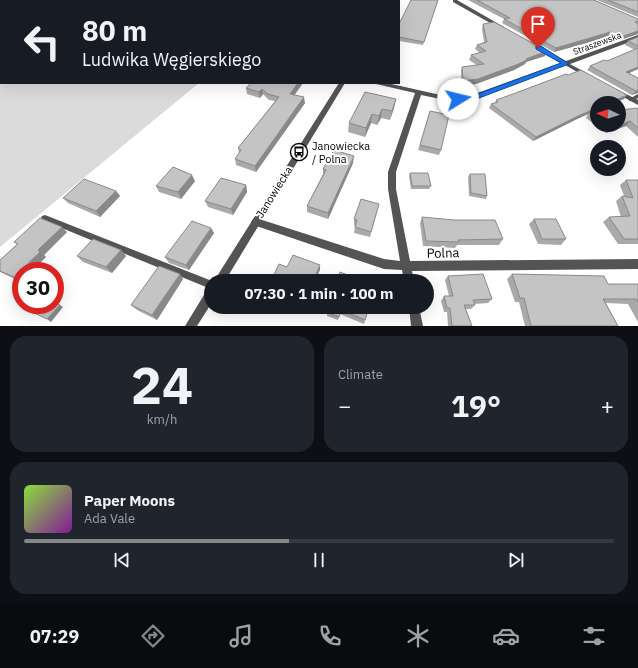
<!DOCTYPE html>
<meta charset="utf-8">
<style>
body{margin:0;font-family:"IBM Plex Sans",sans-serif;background:#20242c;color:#f1f3f6;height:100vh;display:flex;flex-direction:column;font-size:15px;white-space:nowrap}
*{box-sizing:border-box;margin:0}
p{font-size:13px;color:#9ea1a6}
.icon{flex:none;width:22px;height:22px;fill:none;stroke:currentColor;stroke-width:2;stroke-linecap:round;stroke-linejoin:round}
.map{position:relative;height:326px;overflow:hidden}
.sheet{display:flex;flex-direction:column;gap:10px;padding:10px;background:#0d0f14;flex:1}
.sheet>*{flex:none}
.guide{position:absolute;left:0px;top:0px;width:400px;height:84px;box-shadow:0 4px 16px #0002;background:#171b24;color:#f1f3f6;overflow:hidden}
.needle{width:26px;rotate:274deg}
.controls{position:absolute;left:590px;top:96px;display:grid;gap:8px}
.controls a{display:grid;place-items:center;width:36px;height:36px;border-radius:50%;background:#171b24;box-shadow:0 4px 16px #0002;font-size:20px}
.speed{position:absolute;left:12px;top:262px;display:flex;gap:8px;font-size:20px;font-weight:700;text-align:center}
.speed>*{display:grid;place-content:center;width:52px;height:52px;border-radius:50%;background:#171b24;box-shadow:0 4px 16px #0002;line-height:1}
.speed .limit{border:6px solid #d22;background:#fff;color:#111}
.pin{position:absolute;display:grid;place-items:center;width:34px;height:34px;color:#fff;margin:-41px -17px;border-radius:50% 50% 50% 0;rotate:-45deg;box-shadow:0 0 4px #0007}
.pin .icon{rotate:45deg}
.me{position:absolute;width:44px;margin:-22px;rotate:81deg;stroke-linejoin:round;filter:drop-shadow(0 0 3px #0008)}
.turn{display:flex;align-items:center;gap:14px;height:84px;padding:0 16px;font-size:18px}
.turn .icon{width:52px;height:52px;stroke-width:2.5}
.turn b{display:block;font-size:28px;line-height:34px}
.big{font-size:30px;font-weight:700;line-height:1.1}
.sheet .tile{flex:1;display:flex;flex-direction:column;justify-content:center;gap:6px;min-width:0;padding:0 14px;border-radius:16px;background:#20242c}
.sheet .dial{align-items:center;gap:0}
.dial b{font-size:52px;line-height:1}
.song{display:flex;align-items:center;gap:12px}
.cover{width:48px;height:48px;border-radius:6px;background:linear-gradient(135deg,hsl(90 70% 55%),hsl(290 70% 35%))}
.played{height:4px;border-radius:2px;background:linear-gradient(90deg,#858687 45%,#363941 45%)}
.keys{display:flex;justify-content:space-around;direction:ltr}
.heat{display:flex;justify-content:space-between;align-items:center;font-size:22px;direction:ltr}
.sheet .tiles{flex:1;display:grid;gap:10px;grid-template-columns:1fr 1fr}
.tile:last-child{grid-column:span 2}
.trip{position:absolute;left:204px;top:274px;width:230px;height:40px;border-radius:20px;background:#171b24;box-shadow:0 4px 16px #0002;font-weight:700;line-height:40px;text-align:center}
.tabs{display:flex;height:64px;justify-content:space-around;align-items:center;background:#090b0e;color:#9ea1a6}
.tabs .icon{width:28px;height:28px}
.tabs .selected{color:#858687}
.tabs b{font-size:18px;color:#f1f3f6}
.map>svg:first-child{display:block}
</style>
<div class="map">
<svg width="638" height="326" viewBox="0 0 638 326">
<rect width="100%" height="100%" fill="#fff"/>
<polygon fill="#dbdbdb" points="0,35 1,83 199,83 0,247"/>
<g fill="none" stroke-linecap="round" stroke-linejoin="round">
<g fill="#545454" fill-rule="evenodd">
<rect x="65" y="0" width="4" height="1"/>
<rect x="0" y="7" width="1" height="3"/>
<rect x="0" y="30" width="1" height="3"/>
<polygon points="638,94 638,98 633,101 629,101 629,99"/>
<polygon points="45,215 212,281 211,281 211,289 42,220 41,218 42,216"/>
</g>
<g fill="#545454" fill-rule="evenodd">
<polygon points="453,0 457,0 504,27 499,28 453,2"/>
<polygon points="638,35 638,39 570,64 590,75 590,77 586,77 565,65 470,100 445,100 421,95 396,172 396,189 410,261 638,259 638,269 412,271 414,281 404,281 402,270 384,269 253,225 251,222 253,219 256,218 384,259 400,261 388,189 388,172 415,93 376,84 375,83 387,83 445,96 469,96 561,63 535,48 535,46 539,46 566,61"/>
<polygon points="616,89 638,100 638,105 614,92 614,90"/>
<polygon points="409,307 419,307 423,326 411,326"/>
</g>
<g fill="#545454" fill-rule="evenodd">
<polygon points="391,0 396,0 391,1"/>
<polygon points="339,83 345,83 225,281 214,281"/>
<polygon points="211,289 211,304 197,326 185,326 207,290"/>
</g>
</g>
<g fill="#a9a9a9">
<polygon points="438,0 423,45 399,41 399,24"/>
<polygon points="468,0 594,0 638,19 638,34 617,41 608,37 554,52 502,23 504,19"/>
<polygon points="597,0 638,0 638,17"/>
<polygon points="483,24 545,56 526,62 525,64 514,70 476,84 462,86 461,72 462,67 477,65 469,60 471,55 480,53 475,49 477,45 484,42 482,29"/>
<polygon points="638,37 638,69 629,73 638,78 638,93 632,95 587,70 590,66 607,61 635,50 625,45 628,41"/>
<polygon points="251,83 303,83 294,95 305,103 256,172 236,165 235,159 239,153 238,148 275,101 269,100 263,94 260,98 247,94 246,88"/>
<polygon points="396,99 394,108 390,120 381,118 377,125 371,123 365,137 348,132 349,123"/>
<polygon points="624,99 592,113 597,112 597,125 619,125 638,108 638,137 626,126 606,133 586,118 588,114 575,120 533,141 489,108 491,104 495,103 496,100"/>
<polygon points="430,111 441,150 439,155 418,150"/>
<polygon points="353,163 328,219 307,212 307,206 323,174 323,169"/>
<polygon points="410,173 431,186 429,189 411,189 409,176"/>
<polygon points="470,174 487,196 486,199 469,196 468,177"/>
<polygon points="626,180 638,180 638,244 618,244 603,222 609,217 621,217 616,201 622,196 624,196 620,185"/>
<polygon points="195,181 181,199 159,192 156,186"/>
<polygon points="246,185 247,192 233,215 208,207 205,201"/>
<polygon points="116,191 120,196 100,217 68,203 63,198"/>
<polygon points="379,204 370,237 354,233 355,226 354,225 354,219"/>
<polygon points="422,217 503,239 499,245 457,245 455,248 423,246 420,223"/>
<polygon points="534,219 566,239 561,245 538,244 529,224"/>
<polygon points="211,228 214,233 189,270 169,263 165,257"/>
<polygon points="67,232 44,255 46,257 21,271 21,282 0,272 0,260 17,244 14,242"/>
<polygon points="121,250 126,256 112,273 83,262 77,256"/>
<polygon points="512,274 608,284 638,284 638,322 628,304 606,303 618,326 525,326 519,302 515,302 507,279"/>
<polygon points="448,276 492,299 488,303 475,304 475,305 471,309 466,309 472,326 448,326 447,312 444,312 441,301 444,296 449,296 445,280"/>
<polygon points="183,279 157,320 137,310 131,305"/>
<polygon points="369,307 364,324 340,314 338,320 327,316 327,312"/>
</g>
<g fill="#898989">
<polygon points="638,31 638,34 617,41 620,37"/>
<polygon points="610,32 608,37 554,52 556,48"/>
<polygon points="547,51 545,56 526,62 525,64 514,70 476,84 462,86 463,81"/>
<polygon points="638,67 638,69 623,76 626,72"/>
<polygon points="298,83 303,83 291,100 290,94"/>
<polygon points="262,89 263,94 260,98 259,92"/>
<polygon points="638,90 638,93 632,95 636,91"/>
<polygon points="627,95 624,99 614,103 608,103"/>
<polygon points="304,97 305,103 256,172 255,166"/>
<polygon points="396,99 394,108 390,120 392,111"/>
<polygon points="597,108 597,110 590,113 589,113 588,114 575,120 533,141 536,137 578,116"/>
<polygon points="382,109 381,118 377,125 379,116"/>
<polygon points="372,114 371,123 365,137 366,128"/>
<polygon points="630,121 626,126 606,133 610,128"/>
<polygon points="354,156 353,163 328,219 328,213"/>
<polygon points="192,175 195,181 181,199 178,192"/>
<polygon points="246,185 247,192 233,215 231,209"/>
<polygon points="116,191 120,196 100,217 96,211"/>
<polygon points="62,227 67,232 44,255 46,257 32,271 21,271 21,282 14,277 38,250"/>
<polygon points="211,228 214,233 189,270 186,265"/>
<polygon points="121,250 126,256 112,273 106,267"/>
<polygon points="320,265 320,270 315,281 313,281"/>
<polygon points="180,274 183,279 157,320 152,315"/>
<polygon points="60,305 63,307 51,322 47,319"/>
</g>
<g fill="#c4c4c4" stroke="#898989">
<polygon points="16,0 52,0 56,1 14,1"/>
<polygon points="310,0 371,0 370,1 310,1"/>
<polygon points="411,0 438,0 424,42 399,37 399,24"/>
<polygon points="477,0 594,0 638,19 638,21 635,22 638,24 638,31 620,37 610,32 556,48 504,19 510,18"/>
<polygon points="608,0 638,0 638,12"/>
<polygon points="494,22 547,51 526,59 527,60 516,65 478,79 463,81 462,67 484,64 471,55 486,51 477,45 487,42 483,24"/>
<polygon points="638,37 638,46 628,41"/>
<polygon points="638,48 638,67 626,72 638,78 638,90 636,91 590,66 604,60 607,61"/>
<polygon points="581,70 627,95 608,103 597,103 597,108 578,116 536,137 491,104 498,102 496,100 513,94 566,74 568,75"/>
<polygon points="251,83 298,83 290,94 304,97 255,166 235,159 241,150 238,148 279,97 268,94 262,89 259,92 246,88"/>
<polygon points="365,92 396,99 392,111 382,109 379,116 372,114 366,128 349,123"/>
<polygon points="638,108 638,128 630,121 619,125 619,110"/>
<polygon points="430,111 449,115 441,150 420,145"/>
<polygon points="597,112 597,118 589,113"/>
<polygon points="606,125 619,125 610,128"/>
<polygon points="334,150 354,156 328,213 307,206 326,170 323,169"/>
<polygon points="173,167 192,175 178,192 156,186"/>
<polygon points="410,173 428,173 431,186 412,186"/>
<polygon points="470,174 485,174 487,196 471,193"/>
<polygon points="221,178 246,185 231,209 205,201"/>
<polygon points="84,179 116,191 96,211 63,198"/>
<polygon points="626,180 638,180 638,239 624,239 609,217 630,216 622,196 633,198"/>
<polygon points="361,199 379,204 371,232 355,227 357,220 354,219"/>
<polygon points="422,217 454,220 495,220 503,239 458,240 459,242 426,241"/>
<polygon points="40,218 62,227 38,250 40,252 14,277 0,271 0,260 18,244 14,242"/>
<polygon points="534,219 556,219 566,239 542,239"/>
<polygon points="192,221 211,228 186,265 165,257"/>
<polygon points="93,239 121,250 106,267 77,256"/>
<polygon points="293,255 320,265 313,281 271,281 279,264 287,267"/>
<polygon points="159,266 180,274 152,315 131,305"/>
<polygon points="340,272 363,281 337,281"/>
<polygon points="483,274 492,299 473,300 475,305 464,305 472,326 452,326 450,308 447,308 444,296 453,296 448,276"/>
<polygon points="512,274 604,276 608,284 638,284 638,302 636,299 603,299 618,326 531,326 524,298 520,298"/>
<polygon points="55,303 60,305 47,319 32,312 39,305 55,305"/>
<polygon points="329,307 369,307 365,320 341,310 339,317 327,312"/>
</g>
<polygon fill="#1a73e8" stroke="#114b97" points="536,46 541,46 569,64 479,98 458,102 454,99 458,97 475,95 561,63 536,49"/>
<defs>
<g id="bus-ring" transform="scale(0.9)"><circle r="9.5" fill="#fff" stroke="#000" stroke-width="1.5"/><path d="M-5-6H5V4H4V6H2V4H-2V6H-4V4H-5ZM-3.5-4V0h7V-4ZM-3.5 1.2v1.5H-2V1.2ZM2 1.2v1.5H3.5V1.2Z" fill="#000"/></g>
</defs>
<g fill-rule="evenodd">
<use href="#bus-ring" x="299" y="152"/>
</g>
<g text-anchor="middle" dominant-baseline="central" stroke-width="4" stroke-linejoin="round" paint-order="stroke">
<g font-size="9" fill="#000" stroke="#fff">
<text transform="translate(597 43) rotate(-20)">Straszewska</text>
</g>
<g font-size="11" fill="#000" stroke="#fff" text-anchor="start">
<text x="312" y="146">Janowiecka<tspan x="312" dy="13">/ Polna</tspan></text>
</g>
<g font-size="11" fill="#000" stroke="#fff">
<text transform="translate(274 192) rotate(-58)">Janowiecka</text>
</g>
<g font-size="13" fill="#000" stroke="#fff">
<text transform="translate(443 253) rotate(-1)">Polna</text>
</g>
</g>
</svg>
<div class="controls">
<a><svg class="needle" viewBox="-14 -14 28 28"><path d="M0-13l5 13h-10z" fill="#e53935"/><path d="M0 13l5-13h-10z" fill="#9ea1a6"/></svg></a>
<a><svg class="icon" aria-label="layers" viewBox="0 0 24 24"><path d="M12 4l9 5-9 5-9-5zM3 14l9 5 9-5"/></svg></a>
</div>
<div class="speed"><div class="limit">30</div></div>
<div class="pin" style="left:538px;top:48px;background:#d93025"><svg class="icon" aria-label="arrive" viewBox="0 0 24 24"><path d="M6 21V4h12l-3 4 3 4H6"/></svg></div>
<svg class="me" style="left:458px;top:99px" viewBox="-20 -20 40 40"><circle r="19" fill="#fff"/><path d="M0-13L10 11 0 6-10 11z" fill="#1a73e8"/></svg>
<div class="trip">07:30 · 1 min · 100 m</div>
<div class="guide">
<div class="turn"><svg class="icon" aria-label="left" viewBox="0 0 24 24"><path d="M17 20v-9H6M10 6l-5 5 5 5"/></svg><div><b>80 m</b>Ludwika Węgierskiego</div></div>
</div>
</div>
<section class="sheet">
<div class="tiles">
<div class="tile dial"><b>24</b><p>km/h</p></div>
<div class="tile"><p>Climate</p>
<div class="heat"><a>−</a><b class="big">19°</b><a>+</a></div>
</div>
<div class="tile">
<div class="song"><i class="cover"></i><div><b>Paper Moons</b><p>Ada Vale</p></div></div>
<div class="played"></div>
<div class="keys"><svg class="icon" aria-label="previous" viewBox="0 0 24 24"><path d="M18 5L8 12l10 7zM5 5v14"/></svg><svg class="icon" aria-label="pause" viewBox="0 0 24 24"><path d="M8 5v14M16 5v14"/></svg><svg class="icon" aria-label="next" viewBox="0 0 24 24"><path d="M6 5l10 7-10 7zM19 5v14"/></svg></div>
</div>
</div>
</section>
<nav class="tabs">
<b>07:29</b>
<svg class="icon selected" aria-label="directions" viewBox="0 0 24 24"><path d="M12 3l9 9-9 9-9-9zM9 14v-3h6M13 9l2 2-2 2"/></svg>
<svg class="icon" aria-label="music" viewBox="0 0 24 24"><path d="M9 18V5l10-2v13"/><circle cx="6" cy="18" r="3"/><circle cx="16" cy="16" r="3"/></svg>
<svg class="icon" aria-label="phone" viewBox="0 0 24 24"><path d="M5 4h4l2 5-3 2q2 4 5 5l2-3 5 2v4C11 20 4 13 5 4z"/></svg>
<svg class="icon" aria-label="climate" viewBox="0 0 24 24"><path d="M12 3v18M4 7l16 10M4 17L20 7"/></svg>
<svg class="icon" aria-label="car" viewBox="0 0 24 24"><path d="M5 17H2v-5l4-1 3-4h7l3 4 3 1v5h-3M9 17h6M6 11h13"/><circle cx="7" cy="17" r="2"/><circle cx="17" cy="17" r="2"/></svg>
<svg class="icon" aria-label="filters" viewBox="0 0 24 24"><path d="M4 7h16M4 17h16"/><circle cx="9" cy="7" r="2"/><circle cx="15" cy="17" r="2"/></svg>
</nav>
